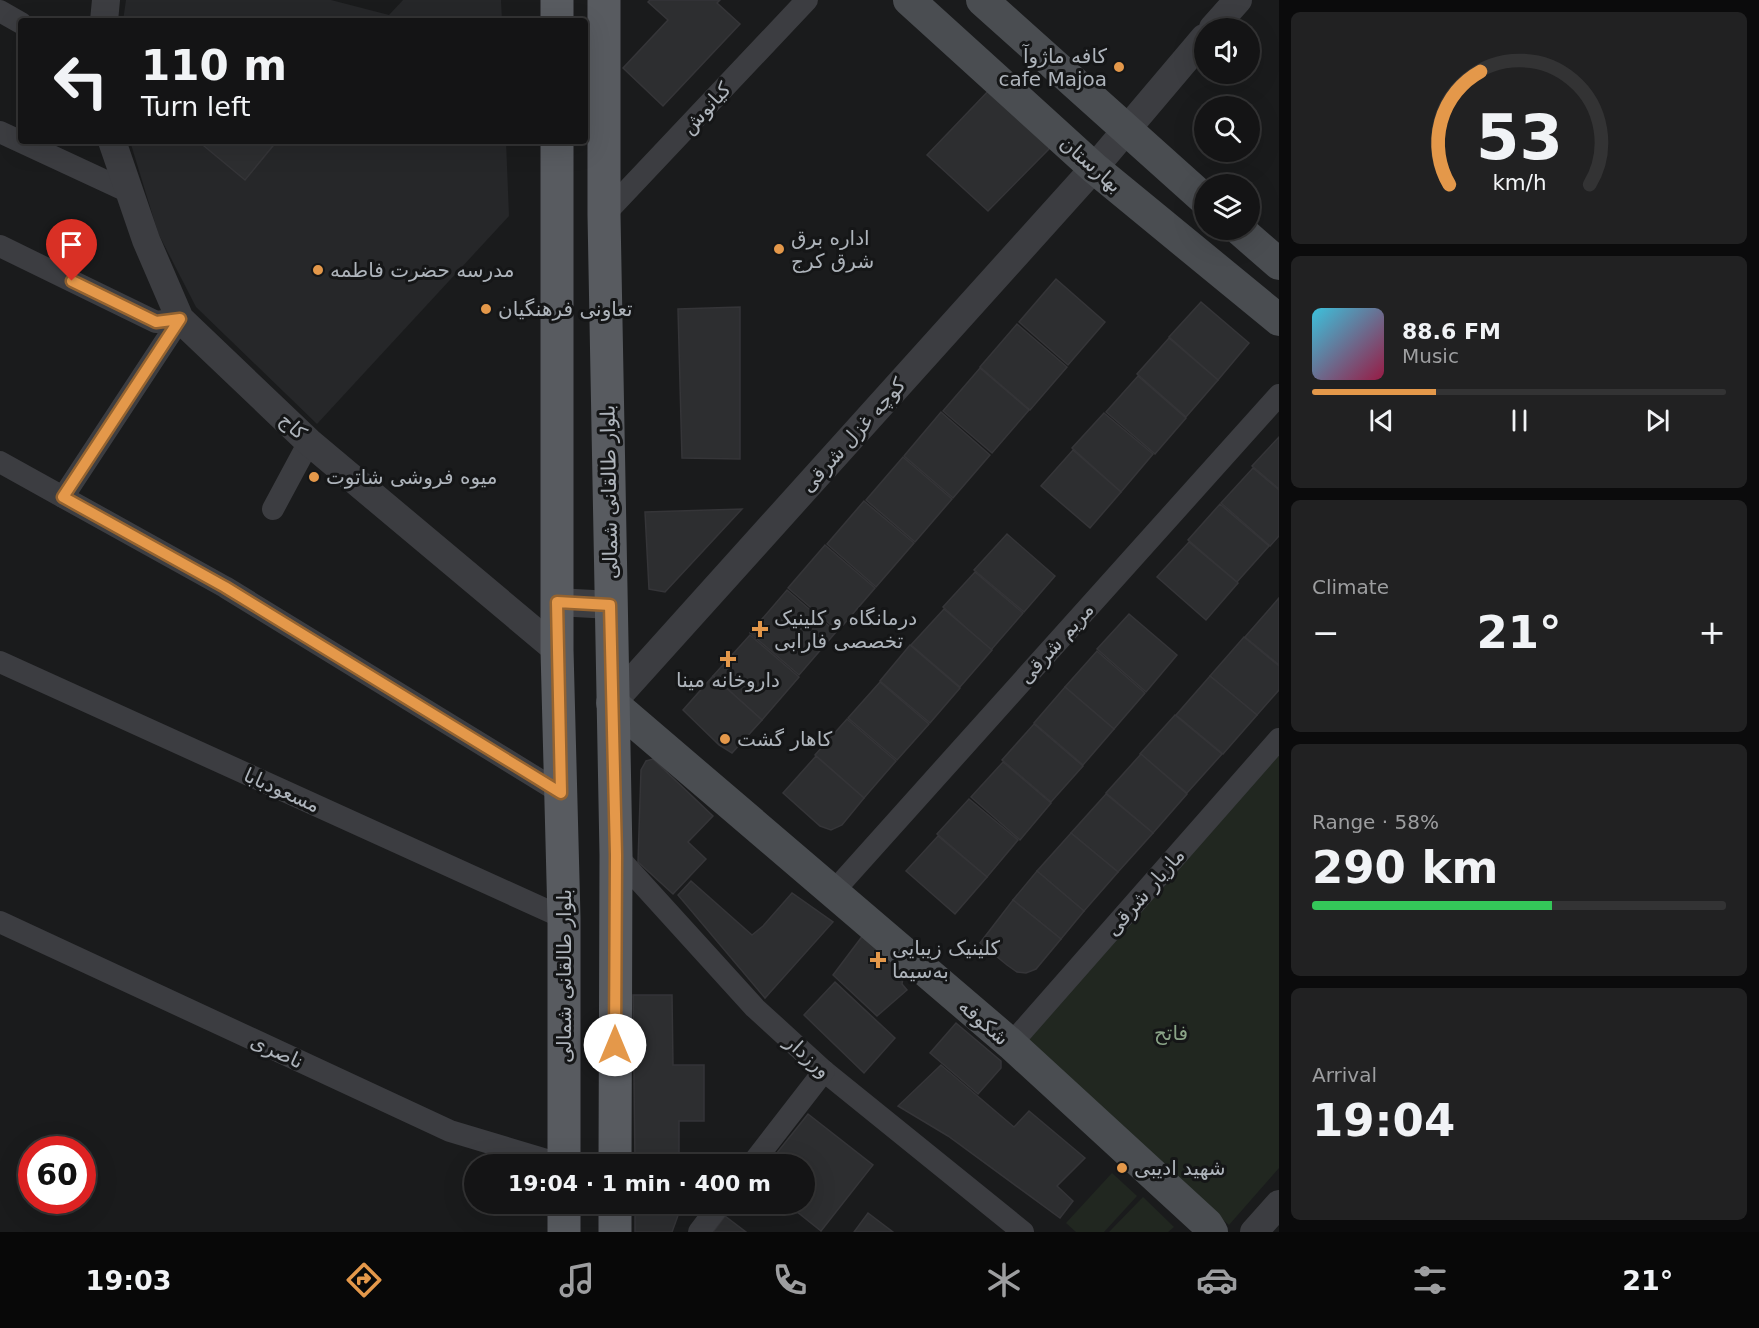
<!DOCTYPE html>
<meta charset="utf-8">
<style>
body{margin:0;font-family:"DejaVu Sans","Noto Naskh Arabic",sans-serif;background:#212122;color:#f1f3f6;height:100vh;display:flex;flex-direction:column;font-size:22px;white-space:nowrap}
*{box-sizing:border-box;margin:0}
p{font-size:20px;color:#9d9ea0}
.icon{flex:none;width:33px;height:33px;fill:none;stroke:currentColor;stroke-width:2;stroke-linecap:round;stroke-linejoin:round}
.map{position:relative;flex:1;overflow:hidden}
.drawer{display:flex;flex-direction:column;gap:12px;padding:12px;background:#0b0b0c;width:480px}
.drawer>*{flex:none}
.guide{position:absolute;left:18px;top:18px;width:570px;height:126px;border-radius:6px;box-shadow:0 6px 24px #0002,0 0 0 2px #333334;background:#141415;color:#f1f3f6;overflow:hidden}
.fabs{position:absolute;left:1194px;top:18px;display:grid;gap:12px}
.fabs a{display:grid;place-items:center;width:66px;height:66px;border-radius:50%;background:#141415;box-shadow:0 6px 24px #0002,0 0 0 2px #333334;font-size:30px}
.speed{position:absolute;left:18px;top:1136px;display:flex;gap:12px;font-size:30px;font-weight:700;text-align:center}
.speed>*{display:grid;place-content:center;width:78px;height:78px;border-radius:50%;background:#141415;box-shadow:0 6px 24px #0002,0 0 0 2px #333334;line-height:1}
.speed .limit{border:9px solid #d22;background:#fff;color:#111}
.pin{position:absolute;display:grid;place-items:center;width:51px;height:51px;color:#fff;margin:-62px -26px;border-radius:50% 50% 50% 0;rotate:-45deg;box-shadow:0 0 6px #0007}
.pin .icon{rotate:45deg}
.me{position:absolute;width:66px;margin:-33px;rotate:0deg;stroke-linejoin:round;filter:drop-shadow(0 0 4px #0008)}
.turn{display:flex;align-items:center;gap:21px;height:126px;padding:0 24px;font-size:27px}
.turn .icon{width:78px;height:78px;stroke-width:2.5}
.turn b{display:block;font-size:42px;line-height:51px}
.big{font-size:45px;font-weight:700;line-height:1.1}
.drawer .widget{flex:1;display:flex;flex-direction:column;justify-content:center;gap:9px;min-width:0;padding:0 21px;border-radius:9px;background:#212122}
.drawer .dial{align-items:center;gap:0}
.dial svg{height:156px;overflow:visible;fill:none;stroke:#333334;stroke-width:7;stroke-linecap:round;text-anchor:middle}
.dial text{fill:#f1f3f6;stroke:none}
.song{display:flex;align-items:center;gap:18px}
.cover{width:72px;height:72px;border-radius:9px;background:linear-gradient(135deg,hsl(190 70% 55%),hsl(340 70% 35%))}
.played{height:6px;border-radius:3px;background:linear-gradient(90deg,#e4984a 30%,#333334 30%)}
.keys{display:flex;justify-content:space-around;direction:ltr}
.heat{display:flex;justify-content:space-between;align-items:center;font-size:33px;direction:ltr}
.charge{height:9px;border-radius:4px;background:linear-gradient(90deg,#34c759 58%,#333334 0)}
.trip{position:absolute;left:464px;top:1154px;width:351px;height:60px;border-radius:30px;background:#141415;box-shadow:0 6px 24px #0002,0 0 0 2px #333334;font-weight:700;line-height:60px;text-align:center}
.tabs{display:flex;height:96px;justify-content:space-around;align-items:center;background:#080808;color:#9d9ea0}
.tabs .icon{width:42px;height:42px}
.tabs .on{color:#e4984a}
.tabs b{font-size:27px;color:#f1f3f6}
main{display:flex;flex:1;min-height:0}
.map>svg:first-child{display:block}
</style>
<main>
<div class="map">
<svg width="1279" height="1232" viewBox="0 0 1279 1232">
<rect width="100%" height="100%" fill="#1a1b1c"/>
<g fill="#262729">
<polygon points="126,0 331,0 389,15 403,0 501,0 502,21 123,21"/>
<polygon points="130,141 506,141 509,216 317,424 196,307 158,233"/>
</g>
<g fill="#212720">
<polygon points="1279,750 1279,1168 1229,1225 1017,1043"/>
<polygon points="1112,1173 1137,1196 1104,1232 1076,1232 1066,1223"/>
<polygon points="1143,1197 1174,1227 1168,1232 1109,1232"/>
</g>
<g fill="#2d2e30" stroke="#353538" stroke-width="1.5">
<polygon points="650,0 720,0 717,3 740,24 663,106 623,68 668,20 648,2"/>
<polygon points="993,86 1048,135 1049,149 988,211 927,155"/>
<polygon points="208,141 277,141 245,180 204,146"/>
<polygon points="1056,279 1105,322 1068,365 1019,322"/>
<polygon points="1201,302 1249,343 1218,380 1169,337"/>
<polygon points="740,307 740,459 682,458 678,309"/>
<polygon points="1017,324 1067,367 1030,410 980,367"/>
<polygon points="1169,338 1218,380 1186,417 1137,374"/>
<polygon points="980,368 1029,410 992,453 943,411"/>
<polygon points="1138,376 1186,418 1155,454 1106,412"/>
<polygon points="941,412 990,455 953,498 904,456"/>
<polygon points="1104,413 1153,454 1121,492 1072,448"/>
<polygon points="1279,437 1279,489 1252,466"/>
<polygon points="1073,450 1121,492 1090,528 1041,486"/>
<polygon points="903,457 952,499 915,542 866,500"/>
<polygon points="1253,468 1279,490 1279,536 1270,546 1221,503"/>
<polygon points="864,501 914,543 876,587 827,544"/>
<polygon points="1220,504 1269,546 1237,582 1188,540"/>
<polygon points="742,509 665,592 649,589 645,512"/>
<polygon points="1007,534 1055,576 1024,612 974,570"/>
<polygon points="1189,542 1238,583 1206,620 1157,577"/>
<polygon points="825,545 875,588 838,631 788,588"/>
<polygon points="975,572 1023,613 991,650 943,607"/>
<polygon points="787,590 836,632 799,675 750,633"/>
<polygon points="1279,598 1279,665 1245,637"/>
<polygon points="944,609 992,650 960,687 911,645"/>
<polygon points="1129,614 1177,655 1146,692 1097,649"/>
<polygon points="750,635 799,677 762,720 713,676"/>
<polygon points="1244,637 1279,666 1279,690 1257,715 1210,676"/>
<polygon points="910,645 960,688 930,723 880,681"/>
<polygon points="1097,651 1145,693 1114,729 1065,687"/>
<polygon points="713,676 762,720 732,753 719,745 683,710"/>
<polygon points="1210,676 1257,715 1223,754 1176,715"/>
<polygon points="880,682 929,724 897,760 848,718"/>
<polygon points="1065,687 1114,729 1083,765 1034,723"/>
<polygon points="1175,715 1222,754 1187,793 1140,754"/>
<polygon points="847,719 896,761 864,798 815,755"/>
<polygon points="1034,724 1083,766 1051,802 1002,760"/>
<polygon points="1141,754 1187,794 1153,833 1106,793"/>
<polygon points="816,756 864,798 842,825 831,830 820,826 783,793"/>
<polygon points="653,759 713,816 688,842 706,859 673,894 638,862 641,770 646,761"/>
<polygon points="1003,762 1051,803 1020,840 971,797"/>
<polygon points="1106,794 1153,833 1118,872 1071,833"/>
<polygon points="969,799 1018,840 987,877 937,834"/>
<polygon points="1071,833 1118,872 1084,911 1037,871"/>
<polygon points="938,836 987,877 955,914 906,871"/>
<polygon points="1037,871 1084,911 1061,939 1013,900"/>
<polygon points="691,881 752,935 763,926 792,893 833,922 765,998 678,895"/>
<polygon points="1013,900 1061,939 1036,969 1026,973 1017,972 1007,965 980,943"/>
<polygon points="867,930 904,972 902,984 907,990 877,1016 833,975"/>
<polygon points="835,982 895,1038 864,1073 804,1015"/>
<polygon points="633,995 672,995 673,1065 704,1065 704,1121 679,1121 679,1164 635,1164"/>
<polygon points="956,1023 1001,1061 1001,1068 978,1094 930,1053"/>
<polygon points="941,1065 1014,1127 1029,1111 1085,1158 1057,1186 1073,1201 1060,1218 948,1136 898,1106"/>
<polygon points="808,1114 873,1165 821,1231 786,1203 804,1203 804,1164 768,1164"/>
<polygon points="635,1203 679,1203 680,1210 672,1232 635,1232"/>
<polygon points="868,1213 893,1232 854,1232"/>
<polygon points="725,1216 746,1232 713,1232"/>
</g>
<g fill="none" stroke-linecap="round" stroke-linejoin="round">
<g stroke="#3c3d41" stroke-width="22">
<polyline points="0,11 21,23"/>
<polyline points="0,132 129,192"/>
<polyline points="604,215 807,0"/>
<polyline points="0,246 156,322 180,319"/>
<polyline points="0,462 225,587 561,793"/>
<polyline points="63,497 180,319"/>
<polyline points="273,509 309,442"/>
<polyline points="0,662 564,918"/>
<polyline points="616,855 755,1008 824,1071 1023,1232"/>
<polyline points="833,892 1279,395"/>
<polyline points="0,922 450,1131 560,1164"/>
<polyline points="1011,1044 1279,739"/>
<polyline points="752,1164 824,1071"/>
<polyline points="699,1232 721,1203"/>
</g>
<g stroke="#3c3d41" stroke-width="28">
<polyline points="104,21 106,0"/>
<polyline points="1213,28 1238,0"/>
<polyline points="112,141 146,240 180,319 309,442 557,650"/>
<polyline points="557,602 611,605"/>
<polyline points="612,703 1094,168 1204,38"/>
<polyline points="1254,1232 1279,1204"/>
</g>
<g stroke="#4a4d51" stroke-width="32">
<polyline points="909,0 1094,168 1279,320"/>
<polyline points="982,0 1204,199"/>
<polyline points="1240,230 1279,264"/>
<polyline points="612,703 1011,1044 1207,1224 1212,1232"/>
</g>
<g stroke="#585b60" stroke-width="33">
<polyline points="604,0 604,215 616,855 615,1164"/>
<polyline points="557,21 557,0"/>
<polyline points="557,141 557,650 564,918 564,1164"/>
<polyline points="564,1203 564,1232"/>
<polyline points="615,1232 615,1203"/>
</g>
</g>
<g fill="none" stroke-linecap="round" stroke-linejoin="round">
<g stroke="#946330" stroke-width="15">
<polyline id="route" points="72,281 156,322 180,319 63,497 225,587 561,793 557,602 610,605 616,855 615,1045"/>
</g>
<use href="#route" stroke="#e4984a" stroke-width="10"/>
</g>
<g fill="#e4984a" stroke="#151617" stroke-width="2">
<circle cx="1119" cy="67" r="6"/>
<circle cx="779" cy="249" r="6"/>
<circle cx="318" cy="270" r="6"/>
<circle cx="486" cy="309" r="6"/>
<circle cx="314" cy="477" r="6"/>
<path d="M757 620h6v6h6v6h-6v6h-6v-6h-6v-6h6z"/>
<path d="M725 650h6v6h6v6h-6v6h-6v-6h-6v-6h6z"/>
<circle cx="725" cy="739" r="6"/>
<path d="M875 951h6v6h6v6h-6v6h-6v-6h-6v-6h6z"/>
<circle cx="1122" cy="1168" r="6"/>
</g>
<g text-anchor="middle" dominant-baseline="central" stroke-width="6" stroke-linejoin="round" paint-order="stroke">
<g font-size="20" fill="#aeb4bb" stroke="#151617" text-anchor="start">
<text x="1107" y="56" text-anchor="end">کافه ماژوآ<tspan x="1107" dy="23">cafe Majoa</tspan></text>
<text x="791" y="238">اداره برق<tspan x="791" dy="23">شرق کرج</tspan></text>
<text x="330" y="270">مدرسه حضرت فاطمه</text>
<text x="498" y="309">تعاونی فرهنگیان</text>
<text x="326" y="477">میوه فروشی شاتوت</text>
<text x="774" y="618">درمانگاه و کلینیک<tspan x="774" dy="23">تخصصی فارابی</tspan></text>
<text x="728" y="680" text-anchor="middle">داروخانه مینا</text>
<text x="737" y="739">کاهار گشت</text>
<text x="892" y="948">کلینیک زیبایی<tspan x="892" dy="23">به‌سیما</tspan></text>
<text x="1134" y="1168">شهید ادیبی</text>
</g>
<g font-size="20" fill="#aeb4bb" stroke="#151617">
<text transform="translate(706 108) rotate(-47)">کیانوش</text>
<text transform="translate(1091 164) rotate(41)">بهارستان</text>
<text transform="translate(293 426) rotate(43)">کاج</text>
<text transform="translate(853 435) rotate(-48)">کوچه غزل شرقی</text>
<text transform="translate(609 492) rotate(-91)">بلوار طالقانی شمالی</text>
<text transform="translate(1056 643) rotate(-48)">مریم شرقی</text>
<text transform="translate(282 790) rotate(24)">مسعودبابا</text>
<text transform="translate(1145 892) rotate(-49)">مازیار شرقی</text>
<text transform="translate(564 976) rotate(-90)">بلوار طالقانی شمالی</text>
<text transform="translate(984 1022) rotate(41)">شکوفه</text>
<text transform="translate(277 1051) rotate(25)">ناصری</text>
<text transform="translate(808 1056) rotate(42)">ورزدار</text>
</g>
<g font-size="20" fill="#8aa487" stroke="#151617">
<text x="1171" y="1033">فاتح</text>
</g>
</g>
</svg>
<div class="fabs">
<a><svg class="icon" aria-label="sound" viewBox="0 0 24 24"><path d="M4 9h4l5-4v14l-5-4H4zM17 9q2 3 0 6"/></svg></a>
<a><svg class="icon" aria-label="search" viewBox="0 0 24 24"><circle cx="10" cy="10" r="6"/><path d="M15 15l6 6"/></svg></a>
<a><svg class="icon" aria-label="layers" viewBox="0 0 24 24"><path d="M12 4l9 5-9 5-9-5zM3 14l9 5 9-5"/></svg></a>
</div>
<div class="speed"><div class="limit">60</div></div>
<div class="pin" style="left:72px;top:281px;background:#d93025"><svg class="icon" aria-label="arrive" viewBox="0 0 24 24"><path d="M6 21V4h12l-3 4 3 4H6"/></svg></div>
<svg class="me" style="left:615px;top:1045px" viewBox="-20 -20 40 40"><circle r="19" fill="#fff"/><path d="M0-13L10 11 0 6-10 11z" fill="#e4984a"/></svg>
<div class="trip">19:04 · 1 min · 400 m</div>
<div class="guide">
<div class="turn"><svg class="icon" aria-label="left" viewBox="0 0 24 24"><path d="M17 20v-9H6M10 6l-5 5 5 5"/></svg><div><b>110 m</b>Turn left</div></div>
</div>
</div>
<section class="drawer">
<div class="widget dial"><svg viewBox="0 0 100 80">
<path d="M14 69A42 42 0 1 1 86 69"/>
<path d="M14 69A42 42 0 0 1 30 11" stroke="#e4984a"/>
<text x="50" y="56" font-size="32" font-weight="700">53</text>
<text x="50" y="72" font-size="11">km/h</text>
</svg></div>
<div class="widget">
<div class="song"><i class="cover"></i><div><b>88.6 FM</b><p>Music</p></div></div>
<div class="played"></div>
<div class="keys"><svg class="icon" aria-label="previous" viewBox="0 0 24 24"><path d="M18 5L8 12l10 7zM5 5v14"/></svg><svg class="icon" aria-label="pause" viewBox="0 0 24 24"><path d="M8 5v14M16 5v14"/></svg><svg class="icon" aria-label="next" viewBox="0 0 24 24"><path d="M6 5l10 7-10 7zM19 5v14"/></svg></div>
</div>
<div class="widget"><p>Climate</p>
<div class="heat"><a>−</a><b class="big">21°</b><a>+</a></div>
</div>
<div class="widget"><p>Range · 58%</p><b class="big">290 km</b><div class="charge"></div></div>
<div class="widget"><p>Arrival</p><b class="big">19:04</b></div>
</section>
</main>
<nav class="tabs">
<b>19:03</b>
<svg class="icon on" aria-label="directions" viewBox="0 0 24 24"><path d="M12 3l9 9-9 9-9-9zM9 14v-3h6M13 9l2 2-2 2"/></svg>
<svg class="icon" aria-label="music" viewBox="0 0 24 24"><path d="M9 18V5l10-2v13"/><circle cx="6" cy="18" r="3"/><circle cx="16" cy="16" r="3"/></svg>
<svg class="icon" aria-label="phone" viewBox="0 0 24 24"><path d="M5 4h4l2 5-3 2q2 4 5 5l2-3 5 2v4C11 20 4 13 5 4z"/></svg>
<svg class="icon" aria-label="climate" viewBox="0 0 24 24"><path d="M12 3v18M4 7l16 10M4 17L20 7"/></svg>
<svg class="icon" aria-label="car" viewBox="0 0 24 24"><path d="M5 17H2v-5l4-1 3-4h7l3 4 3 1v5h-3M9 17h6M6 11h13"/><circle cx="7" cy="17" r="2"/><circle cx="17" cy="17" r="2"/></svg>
<svg class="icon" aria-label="filters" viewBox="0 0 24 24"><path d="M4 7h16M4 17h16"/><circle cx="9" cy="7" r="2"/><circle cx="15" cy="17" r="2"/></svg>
<b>21°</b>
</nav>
